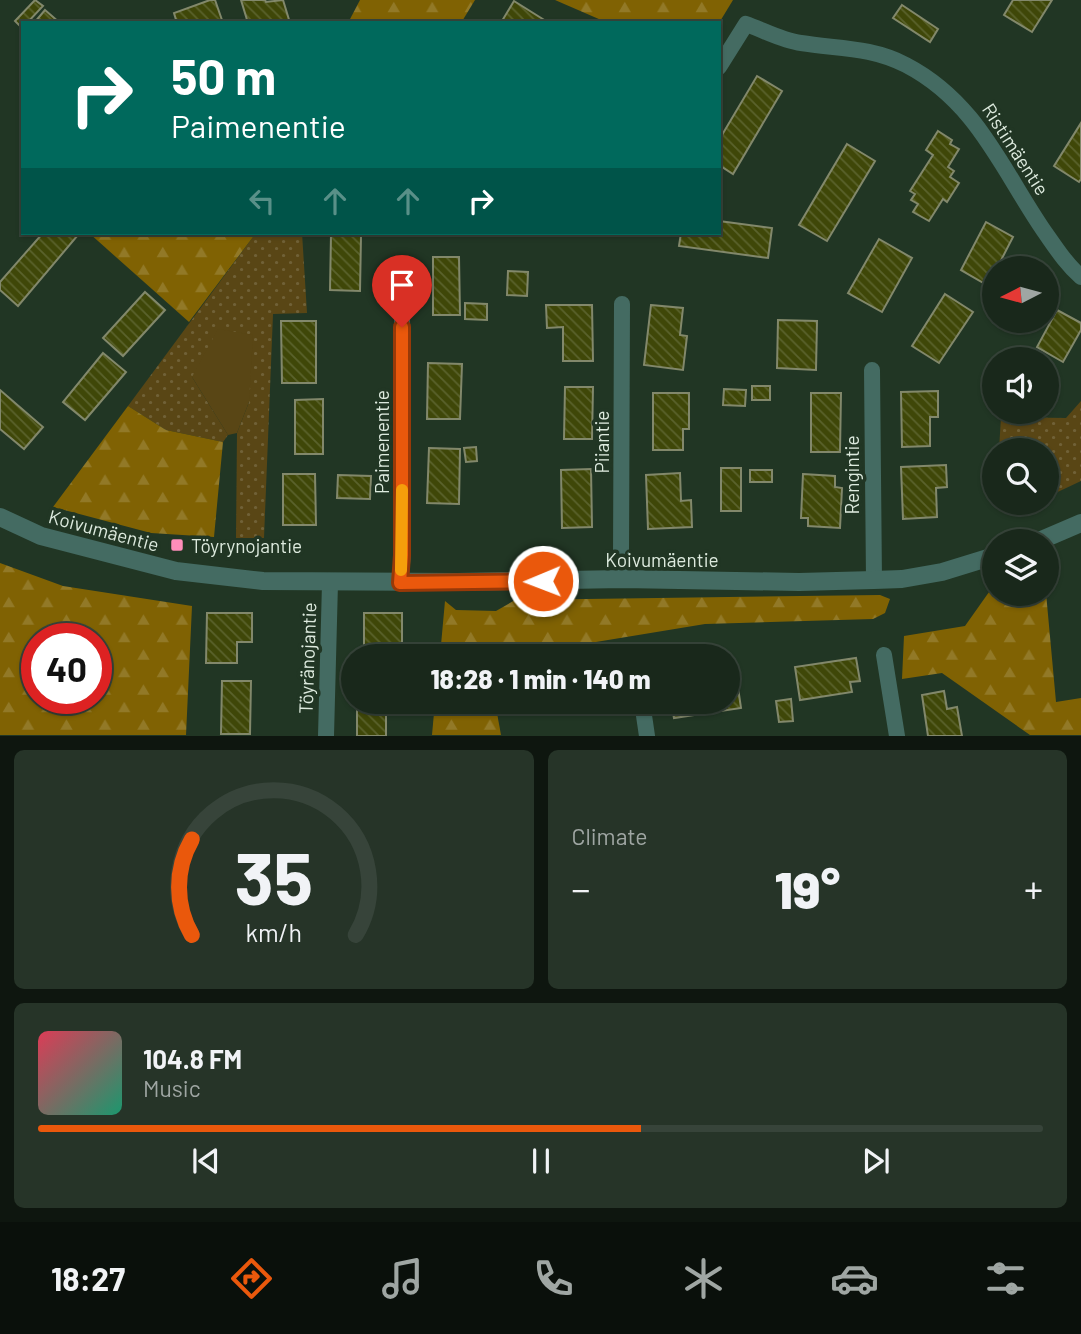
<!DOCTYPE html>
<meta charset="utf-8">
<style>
body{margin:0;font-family:Barlow,sans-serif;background:#263428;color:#f1f3f6;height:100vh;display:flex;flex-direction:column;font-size:26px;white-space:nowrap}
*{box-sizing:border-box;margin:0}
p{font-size:23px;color:#9fa6a3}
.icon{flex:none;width:38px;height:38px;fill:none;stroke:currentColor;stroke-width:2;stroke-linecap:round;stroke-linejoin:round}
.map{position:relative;height:736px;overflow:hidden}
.side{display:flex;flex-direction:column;gap:14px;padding:14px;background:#0e160f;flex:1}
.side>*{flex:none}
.hud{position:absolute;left:21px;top:21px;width:700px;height:214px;border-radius:0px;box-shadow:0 2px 5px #0004,0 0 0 2px #37443a;background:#00695c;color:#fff;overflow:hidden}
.needle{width:46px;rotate:264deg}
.buttons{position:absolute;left:982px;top:256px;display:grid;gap:14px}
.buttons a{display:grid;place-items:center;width:77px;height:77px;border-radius:50%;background:#19281b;box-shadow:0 2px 5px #0004,0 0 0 2px #37443a;font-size:35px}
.speed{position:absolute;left:21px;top:623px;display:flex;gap:14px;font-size:35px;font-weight:700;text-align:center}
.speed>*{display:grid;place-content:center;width:91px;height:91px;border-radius:50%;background:#19281b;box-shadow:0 2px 5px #0004,0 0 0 2px #37443a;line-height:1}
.speed .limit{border:10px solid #d22;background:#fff;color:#111}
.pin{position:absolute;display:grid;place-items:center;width:60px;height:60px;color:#fff;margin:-72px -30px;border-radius:50% 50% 50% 0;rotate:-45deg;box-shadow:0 0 7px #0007}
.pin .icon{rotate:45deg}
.me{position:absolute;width:77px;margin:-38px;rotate:269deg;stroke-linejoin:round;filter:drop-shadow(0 0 5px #0008)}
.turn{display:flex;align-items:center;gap:24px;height:147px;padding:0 35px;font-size:32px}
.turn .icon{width:91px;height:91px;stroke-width:2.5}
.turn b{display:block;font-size:49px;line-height:60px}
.lanes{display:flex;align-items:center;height:66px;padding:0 35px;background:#0003;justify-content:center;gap:35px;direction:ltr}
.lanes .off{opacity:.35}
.big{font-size:52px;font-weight:800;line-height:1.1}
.side .tile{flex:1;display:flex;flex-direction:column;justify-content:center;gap:10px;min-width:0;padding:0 24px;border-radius:10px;background:#263428}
.side .dial{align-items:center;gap:0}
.dial svg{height:182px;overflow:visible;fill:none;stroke:#37443a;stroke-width:7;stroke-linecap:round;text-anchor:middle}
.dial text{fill:#f1f3f6;stroke:none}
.song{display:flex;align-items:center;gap:21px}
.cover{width:84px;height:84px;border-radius:10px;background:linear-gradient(135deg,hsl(350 70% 55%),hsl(160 70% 35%))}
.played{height:7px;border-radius:4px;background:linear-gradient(90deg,#ea580c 60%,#37443a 60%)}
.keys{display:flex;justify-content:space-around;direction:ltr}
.heat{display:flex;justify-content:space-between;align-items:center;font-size:38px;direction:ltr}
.side .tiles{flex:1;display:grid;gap:14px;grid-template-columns:1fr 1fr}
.tile:last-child{grid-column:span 2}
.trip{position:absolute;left:341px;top:644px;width:399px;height:70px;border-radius:35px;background:#19281b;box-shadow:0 2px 5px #0004,0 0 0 2px #37443a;font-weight:800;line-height:70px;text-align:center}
.tabs{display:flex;height:112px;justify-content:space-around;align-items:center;background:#0a100b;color:#9fa6a3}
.tabs .icon{width:49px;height:49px}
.tabs .on{color:#ea580c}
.tabs b{font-size:32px;color:#f1f3f6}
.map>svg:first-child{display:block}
</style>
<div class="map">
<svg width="1081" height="736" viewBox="0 0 1081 736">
<defs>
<pattern id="grass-dots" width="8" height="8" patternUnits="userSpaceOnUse" patternTransform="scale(1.75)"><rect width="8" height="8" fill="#594615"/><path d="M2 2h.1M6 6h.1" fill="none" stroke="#706137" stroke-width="1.8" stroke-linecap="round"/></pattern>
<pattern id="forest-firs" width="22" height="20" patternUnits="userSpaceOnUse" patternTransform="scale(1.75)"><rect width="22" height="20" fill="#806203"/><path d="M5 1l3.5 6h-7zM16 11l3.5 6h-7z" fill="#927927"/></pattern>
<pattern id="building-back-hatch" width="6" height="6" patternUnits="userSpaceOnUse" patternTransform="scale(1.75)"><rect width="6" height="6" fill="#3f4708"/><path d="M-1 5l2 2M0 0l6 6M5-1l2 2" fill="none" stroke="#5a622c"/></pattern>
</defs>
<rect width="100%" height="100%" fill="#213624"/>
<g fill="url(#grass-dots)">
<polygon points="256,233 302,233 307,313 273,314 264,538 236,538 237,433 249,402 192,377 228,435 223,442 166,430 128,406"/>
<polygon points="1081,401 1081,481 1047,497 1046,450 999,450 1001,417 1066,418"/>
</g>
<g fill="url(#forest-firs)" fill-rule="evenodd">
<polygon points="360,0 475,0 461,23 348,23"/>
<polygon points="555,0 733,0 719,23 608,23"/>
<polygon points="89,233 256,233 189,322"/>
<polygon points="128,406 166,430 223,442 214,537 151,533 53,507"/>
<path d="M 0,563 L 63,586 L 192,606 L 186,735 L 0,735 ZM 37,639 L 96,639 L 96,698 L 37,698 Z"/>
<polygon points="994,585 994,593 1046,593 1056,702 1081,698 1081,735 1030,735 942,673 902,679 904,636 965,626"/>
<polygon points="880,595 890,599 885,613 873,619 705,624 511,656 440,656 445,601 456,610 496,611 515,600"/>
<polygon points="435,702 495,702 501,735 432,735"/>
</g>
<polygon fill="#594615" points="218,329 253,335 249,402 237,433 228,435 192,377"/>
<g fill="url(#building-back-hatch)" stroke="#82886b" stroke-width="2">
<polygon points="35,0 43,6 27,23 23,23 22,28 15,21"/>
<polygon points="210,0 215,0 223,23 177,23 174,13"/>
<polygon points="241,0 265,0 266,2 283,0 290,23 248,23"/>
<polygon points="1013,0 1052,0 1032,32 1004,15"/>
<polygon points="514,1 549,23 505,23 502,21"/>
<polygon points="902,5 938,29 930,42 893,18"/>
<polygon points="45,10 60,23 34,23"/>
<polygon points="757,76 782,91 733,174 719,165 719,140"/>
<polygon points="1081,123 1081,179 1079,182 1054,166"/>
<polygon points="938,131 952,140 950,144 959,149 948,167 954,171 950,177 959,183 947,202 943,199 929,221 913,212 918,204 911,200 915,194 910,191 933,155 926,150"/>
<polygon points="847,144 875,161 827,241 799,225"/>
<polygon points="719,221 772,228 768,258 679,246 681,233 719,233"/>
<polygon points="986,222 1013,237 997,268 994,268 987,285 961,270"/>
<polygon points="43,233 75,233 78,235 18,306 0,290 0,282"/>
<polygon points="331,235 361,236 360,291 330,290"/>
<polygon points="879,239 912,258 882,312 848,293"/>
<polygon points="433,257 459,257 460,315 433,315"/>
<polygon points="508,271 528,272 527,296 507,295"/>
<polygon points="145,292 165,310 123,356 103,338"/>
<polygon points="945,294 973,312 939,363 912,346"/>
<polygon points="465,303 487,304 487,320 465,319"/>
<polygon points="546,305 592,305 593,361 563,361 563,327 547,328"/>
<polygon points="651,305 683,308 680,335 687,336 683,370 644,365"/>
<polygon points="1057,310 1081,323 1081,330 1063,362 1037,347"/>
<polygon points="778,320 817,321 816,370 777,368"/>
<polygon points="281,321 316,321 316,383 282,383"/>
<polygon points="103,353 126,372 85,420 63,402"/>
<polygon points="428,363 462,364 460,419 427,419"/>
<rect x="752" y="386" width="18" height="14"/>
<polygon points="565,387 593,387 592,439 564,439"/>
<polygon points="724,389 746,390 745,406 723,405"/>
<polygon points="0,390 43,427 24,449 0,429"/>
<polygon points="938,391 938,417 930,417 930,446 902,447 901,392"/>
<polygon points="653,393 689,393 689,429 683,429 683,450 653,450"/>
<polygon points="811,393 841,393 840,452 811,452"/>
<polygon points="323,399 323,454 295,454 295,400"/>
<polygon points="476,447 477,461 466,462 464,448"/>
<polygon points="429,448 460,449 459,504 427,503"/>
<polygon points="946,465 947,487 936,488 937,517 903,519 901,467"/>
<rect x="721" y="468" width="20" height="43"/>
<polygon points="591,469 592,527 562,528 561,470"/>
<rect x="750" y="470" width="22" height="12"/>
<polygon points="680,473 681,501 691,500 692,527 648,529 646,475"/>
<polygon points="283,474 315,474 316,525 283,525"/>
<polygon points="803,474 835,476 835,487 842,488 840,528 808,526 808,518 801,518"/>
<polygon points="338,475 371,476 370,499 337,498"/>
<polygon points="207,613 252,613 252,642 237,642 237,663 206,663"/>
<rect x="364" y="613" width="38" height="43"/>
<polygon points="856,658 860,681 850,682 852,692 800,700 795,667"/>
<polygon points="736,674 741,708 674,718 671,702 728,702 728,676"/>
<polygon points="222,681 251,681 250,734 221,734"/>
<polygon points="944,691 947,709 957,707 962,736 928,736 922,695"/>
<polygon points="791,699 793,721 779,722 776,701"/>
<polygon points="357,702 393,702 393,715 386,715 386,736 357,736"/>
</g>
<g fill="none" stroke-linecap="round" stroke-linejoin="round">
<g stroke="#446b62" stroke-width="16">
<path d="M 719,67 L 746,24 C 763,30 783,41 801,43 C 839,49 871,47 906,65 C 977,102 1001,168 1044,231 C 1056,248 1066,264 1081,277"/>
<polyline points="622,304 621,558 623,579"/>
<polyline points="872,370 874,580"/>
<polyline points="400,583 403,555 402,302"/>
<polyline points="884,655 897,736"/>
<polyline points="642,702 647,736"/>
<polyline points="326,736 330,583"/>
</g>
<g stroke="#446b62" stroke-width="18">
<polyline points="0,517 41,536 176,571 263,581 457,582 623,579 799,582 874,580 902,579 942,572 994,556"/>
<polyline points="1039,541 1081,523"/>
</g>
</g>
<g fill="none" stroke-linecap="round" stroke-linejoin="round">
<g stroke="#983908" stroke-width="18">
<polyline id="route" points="402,327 402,555 400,583 543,581"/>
</g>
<use href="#route" stroke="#ea580c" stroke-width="12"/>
<polyline stroke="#f59e0b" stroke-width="12" points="401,570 402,490"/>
</g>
<rect fill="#ff8eba" stroke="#213624" stroke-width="2.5" x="170" y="538" width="14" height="14" rx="3.5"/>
<g text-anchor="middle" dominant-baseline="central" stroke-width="7" stroke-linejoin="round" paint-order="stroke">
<g font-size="19" fill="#ddeade" stroke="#213624">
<text transform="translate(1016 149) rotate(57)">Ristimäentie</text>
<text transform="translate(381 442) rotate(-90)">Paimenentie</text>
<text transform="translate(601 442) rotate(-90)">Piiantie</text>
<text transform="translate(851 475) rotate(-90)">Rengintie</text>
<text transform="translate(104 530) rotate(15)">Koivumäentie</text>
<text x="662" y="559">Koivumäentie</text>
<text transform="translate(307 658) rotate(-88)">Töyränojantie</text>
</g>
<g font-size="19" fill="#ddeade" stroke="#213624" text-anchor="start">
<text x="191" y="545">Töyrynojantie</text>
</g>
</g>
</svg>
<div class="buttons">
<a><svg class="needle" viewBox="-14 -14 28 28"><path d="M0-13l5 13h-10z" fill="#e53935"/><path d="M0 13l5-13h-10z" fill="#9fa6a3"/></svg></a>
<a><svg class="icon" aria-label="sound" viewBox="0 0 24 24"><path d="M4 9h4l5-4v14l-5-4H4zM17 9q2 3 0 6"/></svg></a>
<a><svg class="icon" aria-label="search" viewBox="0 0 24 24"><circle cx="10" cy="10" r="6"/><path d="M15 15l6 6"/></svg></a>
<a><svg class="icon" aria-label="layers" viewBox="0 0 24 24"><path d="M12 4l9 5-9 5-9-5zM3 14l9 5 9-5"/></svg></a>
</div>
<div class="speed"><div class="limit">40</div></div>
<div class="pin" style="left:402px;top:327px;background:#d93025"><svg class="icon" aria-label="arrive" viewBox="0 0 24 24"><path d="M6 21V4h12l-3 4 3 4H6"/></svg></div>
<svg class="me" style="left:543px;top:581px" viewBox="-20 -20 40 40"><circle r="17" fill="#ea580c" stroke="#fff" stroke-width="3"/><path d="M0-11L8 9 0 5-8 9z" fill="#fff"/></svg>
<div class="trip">18:28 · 1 min · 140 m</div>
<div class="hud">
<div class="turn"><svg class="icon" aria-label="right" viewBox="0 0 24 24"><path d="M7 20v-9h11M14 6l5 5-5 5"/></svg><div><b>50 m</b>Paimenentie</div></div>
<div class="lanes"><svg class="icon off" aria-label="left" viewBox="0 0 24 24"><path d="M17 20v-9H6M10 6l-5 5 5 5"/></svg><svg class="icon off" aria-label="ahead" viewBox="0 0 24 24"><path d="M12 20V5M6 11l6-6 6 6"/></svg><svg class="icon off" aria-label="ahead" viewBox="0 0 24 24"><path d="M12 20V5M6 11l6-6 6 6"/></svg><svg class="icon" aria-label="right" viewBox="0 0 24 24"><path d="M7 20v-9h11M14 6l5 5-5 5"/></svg></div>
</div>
</div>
<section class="side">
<div class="tiles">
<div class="tile dial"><svg viewBox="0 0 100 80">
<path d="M14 69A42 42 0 1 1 86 69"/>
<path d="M14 69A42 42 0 0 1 14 27" stroke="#ea580c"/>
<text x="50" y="56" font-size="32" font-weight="700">35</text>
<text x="50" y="72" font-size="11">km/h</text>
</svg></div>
<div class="tile"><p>Climate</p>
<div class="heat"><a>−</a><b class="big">19°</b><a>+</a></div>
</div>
<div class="tile">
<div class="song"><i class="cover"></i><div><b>104.8 FM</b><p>Music</p></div></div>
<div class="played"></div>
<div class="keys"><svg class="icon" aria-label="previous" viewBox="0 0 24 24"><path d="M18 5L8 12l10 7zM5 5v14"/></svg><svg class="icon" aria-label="pause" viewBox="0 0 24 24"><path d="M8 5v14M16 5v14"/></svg><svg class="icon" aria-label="next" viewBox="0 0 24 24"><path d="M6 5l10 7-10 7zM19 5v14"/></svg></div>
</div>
</div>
</section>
<nav class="tabs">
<b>18:27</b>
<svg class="icon on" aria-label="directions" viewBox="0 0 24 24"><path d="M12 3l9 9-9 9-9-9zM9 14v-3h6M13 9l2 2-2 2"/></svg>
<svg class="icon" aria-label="music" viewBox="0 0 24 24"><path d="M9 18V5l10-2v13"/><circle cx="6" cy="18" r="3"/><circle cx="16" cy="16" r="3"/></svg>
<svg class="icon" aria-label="phone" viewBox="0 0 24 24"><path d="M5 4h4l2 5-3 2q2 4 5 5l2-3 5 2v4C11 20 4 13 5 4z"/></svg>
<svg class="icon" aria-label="climate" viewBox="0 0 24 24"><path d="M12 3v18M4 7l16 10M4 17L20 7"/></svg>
<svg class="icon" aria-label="car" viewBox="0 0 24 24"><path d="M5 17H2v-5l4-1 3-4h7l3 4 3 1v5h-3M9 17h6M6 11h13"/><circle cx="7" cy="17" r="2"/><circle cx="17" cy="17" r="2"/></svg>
<svg class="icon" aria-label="filters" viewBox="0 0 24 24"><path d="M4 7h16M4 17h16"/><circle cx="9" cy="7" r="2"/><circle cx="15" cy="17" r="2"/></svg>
</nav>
